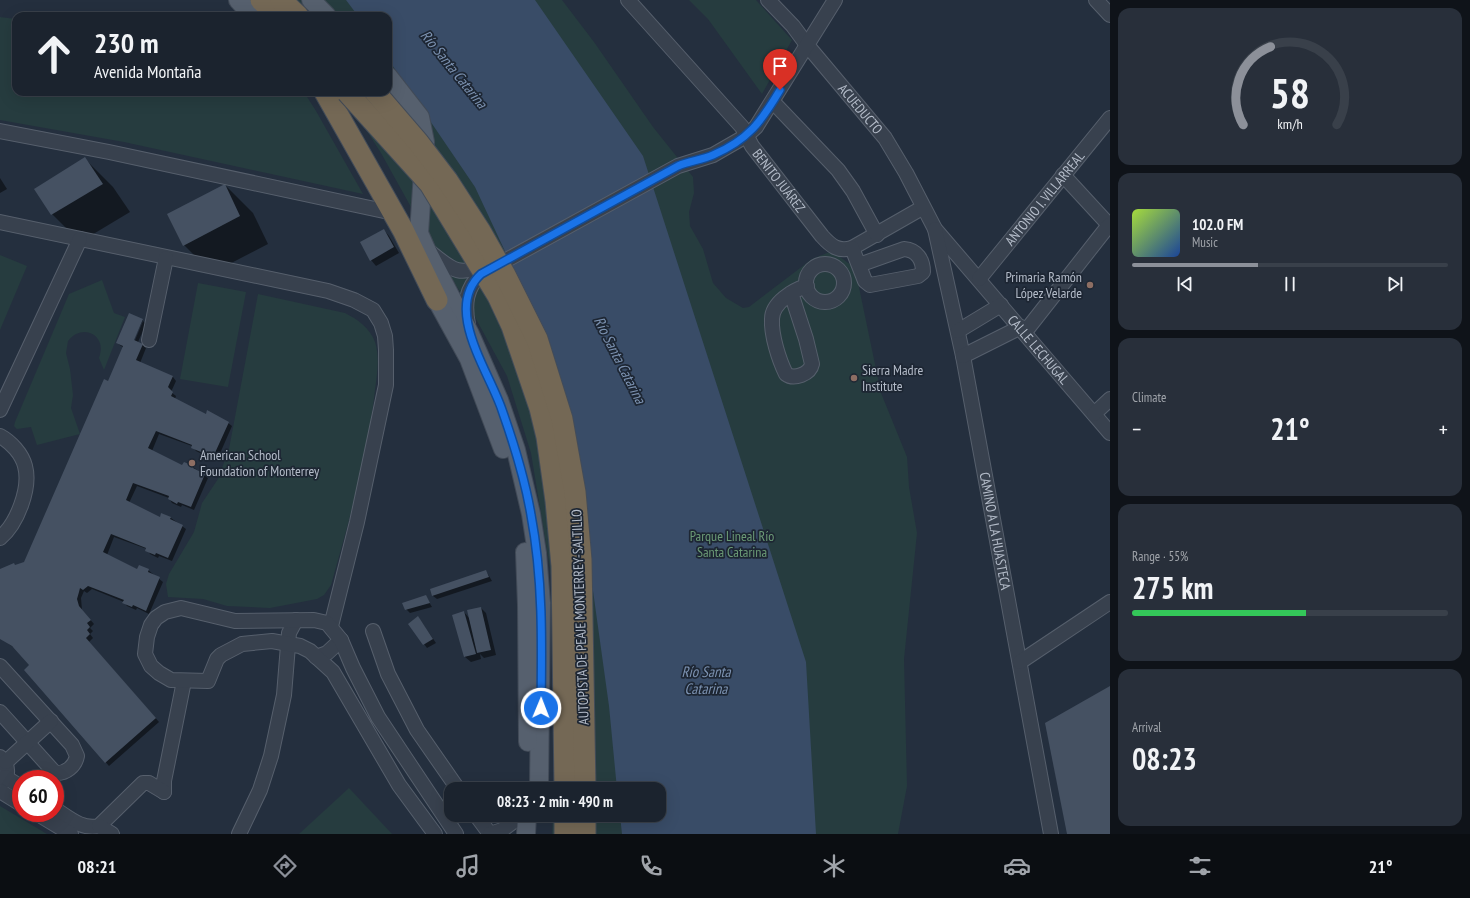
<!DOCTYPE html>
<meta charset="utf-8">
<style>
body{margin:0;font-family:"PT Sans Narrow",sans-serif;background:#282f3a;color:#f1f3f6;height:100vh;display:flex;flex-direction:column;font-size:15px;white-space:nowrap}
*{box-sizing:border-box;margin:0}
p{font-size:13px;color:#a0a4aa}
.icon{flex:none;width:22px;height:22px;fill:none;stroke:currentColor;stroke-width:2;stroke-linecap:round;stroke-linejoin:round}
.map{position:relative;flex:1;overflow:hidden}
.sheet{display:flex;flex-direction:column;gap:8px;padding:8px;background:#0f1319;width:360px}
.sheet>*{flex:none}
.guide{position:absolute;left:12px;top:12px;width:380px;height:84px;border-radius:12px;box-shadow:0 4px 16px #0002,0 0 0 1px #39404a;background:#1b232e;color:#f1f3f6;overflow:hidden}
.speed{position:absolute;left:12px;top:770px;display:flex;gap:8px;font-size:20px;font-weight:700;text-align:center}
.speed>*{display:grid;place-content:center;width:52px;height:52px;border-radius:50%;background:#1b232e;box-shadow:0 4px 16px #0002,0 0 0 1px #39404a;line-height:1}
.speed .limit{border:6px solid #d22;background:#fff;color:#111}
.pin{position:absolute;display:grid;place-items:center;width:34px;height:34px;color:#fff;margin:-41px -17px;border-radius:50% 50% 50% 0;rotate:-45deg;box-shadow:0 0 4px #0007}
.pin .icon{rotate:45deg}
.me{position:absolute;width:44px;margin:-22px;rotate:1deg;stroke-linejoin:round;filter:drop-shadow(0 0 3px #0008)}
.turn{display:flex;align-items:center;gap:14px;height:84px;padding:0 16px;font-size:18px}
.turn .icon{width:52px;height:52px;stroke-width:2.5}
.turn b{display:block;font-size:28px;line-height:34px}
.big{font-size:30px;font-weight:700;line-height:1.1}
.sheet .card{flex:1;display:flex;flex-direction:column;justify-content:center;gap:6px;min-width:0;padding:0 14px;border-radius:12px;background:#282f3a}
.sheet .dial{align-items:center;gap:0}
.dial svg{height:104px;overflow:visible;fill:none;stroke:#39404a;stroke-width:7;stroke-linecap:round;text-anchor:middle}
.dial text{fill:#f1f3f6;stroke:none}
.song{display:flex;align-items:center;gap:12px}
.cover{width:48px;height:48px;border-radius:6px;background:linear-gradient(135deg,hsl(80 70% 55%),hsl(220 70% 35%))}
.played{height:4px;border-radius:2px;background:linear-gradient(90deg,#8c9099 40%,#39404a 40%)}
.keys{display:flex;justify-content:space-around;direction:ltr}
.heat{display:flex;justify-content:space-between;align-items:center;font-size:22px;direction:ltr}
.charge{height:6px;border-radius:3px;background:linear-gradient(90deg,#34c759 55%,#39404a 0)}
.trip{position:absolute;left:444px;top:782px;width:222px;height:40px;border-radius:12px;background:#1b232e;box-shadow:0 4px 16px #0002,0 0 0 1px #39404a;font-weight:700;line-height:40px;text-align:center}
.dock{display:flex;height:64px;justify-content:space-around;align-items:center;background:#0b0e12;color:#a0a4aa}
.dock .icon{width:28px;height:28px}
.dock .current{color:#8c9099}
.dock b{font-size:18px;color:#f1f3f6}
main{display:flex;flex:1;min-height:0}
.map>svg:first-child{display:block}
</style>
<main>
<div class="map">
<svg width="1110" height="834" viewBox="0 0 1110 834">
<rect width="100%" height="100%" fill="#242f3e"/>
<g fill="#263c3f">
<polygon points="267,0 562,0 594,42 653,127 693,177 694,193 689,212 690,226 703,249 713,283 726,298 743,308 749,307 812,259 832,251 855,268 881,393 907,457 909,487 917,533 904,659 907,786 898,834 552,834 553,815 659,815 659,789 554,789 557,632 550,568 531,453 507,376 469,306 442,263 381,153 342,92 388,92 388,16 281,16"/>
<polygon points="689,0 756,0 792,40 762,94 708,19"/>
<polygon points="0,17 16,19 16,92 304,92 316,111 363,194 124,142 0,120"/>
<polygon points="0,255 27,266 0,330"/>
<path d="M 102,280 L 114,313 L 125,317 L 104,370 L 99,358 C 108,336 83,322 68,341 L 66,353 L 70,369 L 73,395 L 71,408 L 80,434 L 37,445 L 31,427 L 17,429 L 14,426 L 15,422 L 69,294 Z"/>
<polygon points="198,283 246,292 228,387 180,379"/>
<path d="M 258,294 L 345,313 C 357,319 370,328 375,342 C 380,357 377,375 375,390 C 368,456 349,521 331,585 L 324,595 L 317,599 L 270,608 L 227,606 L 203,599 L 168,597 L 166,584 L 169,574 L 194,532 L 202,503 L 218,479 L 229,449 Z"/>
<polygon points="349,788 392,834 299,834"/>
<polygon points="0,806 47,834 0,834"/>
</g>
<polygon fill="#394c67" points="346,0 535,0 643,156 806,662 816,834 622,834 620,815 659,815 659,789 617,789 609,706 575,461 539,324 475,187 388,59 388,16 358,16"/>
<g fill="#0007">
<polygon points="85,159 113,187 130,212 80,242 52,214"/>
<polygon points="0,178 7,189 0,193"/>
<polygon points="225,185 253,213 268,244 212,273 184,245 169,214"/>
<polygon points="384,230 389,236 399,253 376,266 371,260"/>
<polygon points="130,315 143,320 131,344 133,345 143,321 146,324 138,342 146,348 140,363 173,377 176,381 171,392 176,396 175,399 206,415 228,423 232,426 218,458 205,453 204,455 196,451 192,446 159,434 152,451 183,467 193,467 208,478 194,510 182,505 181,507 172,503 169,498 137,486 129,503 160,518 162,514 171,518 186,529 172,561 159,556 158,558 150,554 147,549 114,537 107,555 138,570 148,570 163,582 149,614 137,608 136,610 127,606 124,602 92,589 87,593 84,591 81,598 82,610 94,624 90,628 93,631 90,634 93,638 89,642 159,722 109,766 25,670 30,665 16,649 0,638 0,570 24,563 124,348 117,343"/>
<polygon points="486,571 492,581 437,599 433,596 431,590"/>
<polygon points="426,597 432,607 410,613 406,609"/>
<polygon points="481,608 486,613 496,655 484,658 480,654 481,659 471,662 465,657 453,616 464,612 470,619"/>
<polygon points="418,617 436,643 427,648 409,624"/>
</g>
<g fill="#455162">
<polygon points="85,157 103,184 51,215 34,189"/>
<polygon points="225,184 240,216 183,246 167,214"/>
<polygon points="384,229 394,247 370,261 360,242"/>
<polygon points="129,313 143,319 134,340 143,344 136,360 173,376 168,387 173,392 171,396 206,414 207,410 229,422 214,455 201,450 201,452 191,448 192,445 156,431 148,448 182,465 184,462 194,466 193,468 205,474 191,507 178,502 177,504 168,499 169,496 133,483 126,500 160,517 161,513 171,517 170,519 183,525 168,558 156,553 155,555 145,551 146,548 111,534 103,552 137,569 139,565 149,569 148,572 160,577 146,611 133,605 132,607 122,603 124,600 88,586 83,590 80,588 79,592 77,599 79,606 91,620 87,623 90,627 87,630 90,634 86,638 156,718 105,763 24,670 29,665 12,646 0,639 0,569 14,563 15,565 24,562 104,379 108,381 123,346 116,343"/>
<polygon points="486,570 489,577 432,596 430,589"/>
<polygon points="426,595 430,603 405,610 402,603"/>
<polygon points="481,607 491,650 477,653 467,610"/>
<polygon points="464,611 476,654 464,657 452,615"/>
<polygon points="418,616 433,639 423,645 408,624"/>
<polygon points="1110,686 1110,834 1067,834 1045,723"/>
</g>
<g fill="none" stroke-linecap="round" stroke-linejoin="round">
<g stroke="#565f6c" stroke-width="16">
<g id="minor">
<path id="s1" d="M 628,0 L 742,127 L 752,146 L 822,236 C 831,246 838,252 852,248 L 922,208"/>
<path id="s2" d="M 768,0 L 793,26 L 807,45 L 885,138 L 906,173 L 935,229 L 1110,433"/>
<polyline points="1096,0 1110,15"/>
<polyline points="773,102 838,170 853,191 877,235"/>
<polyline points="0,131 109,152 384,211"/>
<polyline points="1063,175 1110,226"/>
<polyline points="0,222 328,291 354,300 373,310 381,323 385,336 386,350 386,385 357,522 331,626"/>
<path id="s3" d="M 935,229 L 963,356 L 1051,834"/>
<path d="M 852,248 L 865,281 L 870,285 L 918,276 L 923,272 C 923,260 917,250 904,249 L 859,265"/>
<path d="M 430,252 C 452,270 460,278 487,263"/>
<circle cx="825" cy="283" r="19"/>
<path id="s4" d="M 979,279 L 1110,118"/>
<path d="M 791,293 L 806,339 L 812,364 C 810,374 794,380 786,374 C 779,360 771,335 772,319 C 772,303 793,290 807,286"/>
<path d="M 468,324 C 464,304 466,288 481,274 L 678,166 L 713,155 L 746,136 L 756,127 L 835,0"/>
<polyline points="958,331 1001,305"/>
<polyline points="1025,332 1109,225"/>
<polyline points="149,340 166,258"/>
<polyline points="963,356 1021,327"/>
<polyline points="0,410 80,239"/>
<polyline points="1094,414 1110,399"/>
<path d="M 0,436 C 11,442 22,454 25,466 C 31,488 17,524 0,538"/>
<polyline points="373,631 388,674 417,730 458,789"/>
<polyline points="316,657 327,653 341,640"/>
<polyline points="1020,662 1110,602"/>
<path d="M 0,666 L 72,745 L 77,756 C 75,766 66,774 55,773 L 0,712"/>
<path d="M 0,757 C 9,765 10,777 0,785"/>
<polyline points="6,762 51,721"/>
<polyline points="5,777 21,787"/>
<polyline points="0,791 21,804"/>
<polyline points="164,792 164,781 184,681"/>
<path d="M 55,809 C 69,818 82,830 99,826 L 143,783 L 149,783 L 164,792"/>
<polyline points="36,813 71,834"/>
<polyline points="476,815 490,834"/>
<polyline points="99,826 112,834"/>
<polyline points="239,834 260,790 271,756 284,695 289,633 296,620"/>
<polyline points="435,834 399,785 333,672 310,651 300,646 272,641 242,644 221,655 217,659 208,681 171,680 159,673 151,666 145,654 147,637 151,625 156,618 165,612 181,608 235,621 314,620 327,623 341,640 353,668 378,717 456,834"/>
<polyline points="490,834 502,830 522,815"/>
</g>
</g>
<g stroke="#414a57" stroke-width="20">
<g id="major">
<polyline points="238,0 253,16"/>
<polyline points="311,0 327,16"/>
<polyline points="388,76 420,117 425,142 419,233 426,249 470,334 499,400 516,450 531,514 537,553 541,603 539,789"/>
<polyline points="430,288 469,359 503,449"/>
<polyline points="525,552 527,605 528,742"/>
<polyline points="526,834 527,815"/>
</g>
</g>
<g stroke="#434c59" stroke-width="23">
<g id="highway">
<polyline points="261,0 277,16"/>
<polyline points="281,0 298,16"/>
<polyline points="325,92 403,230 437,300"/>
<polyline points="565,815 565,834"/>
<polyline points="585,815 585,834"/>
</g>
</g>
<use href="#minor" stroke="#38414e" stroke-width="14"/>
<use href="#major" stroke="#56606e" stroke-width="18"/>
<use href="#highway" stroke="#746855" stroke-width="21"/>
<g stroke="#434c59" stroke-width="23" stroke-linecap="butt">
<g id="highway-bridge">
<polyline points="347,92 430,184 498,296 512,326 540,408 547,437 556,501 562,566 565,789"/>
<polyline points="375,92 418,142 447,180 480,231 505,275 537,339 562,419 575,492 581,560 585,789"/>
</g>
</g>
<use href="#highway-bridge" stroke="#746855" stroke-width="21"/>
</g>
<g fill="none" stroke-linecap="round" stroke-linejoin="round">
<g stroke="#114b97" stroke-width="10">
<path id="route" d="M 541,708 C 542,643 543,578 531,515 C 525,479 514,444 502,410 C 489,371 443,309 481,274 L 678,166 C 689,161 702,160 713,155 C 748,140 761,122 780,90"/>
</g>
<use href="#route" stroke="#1a73e8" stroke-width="7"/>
</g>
<g fill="#8d6e63" stroke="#1d2633" stroke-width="1.5">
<circle cx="1090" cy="285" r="4"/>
<circle cx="854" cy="378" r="4"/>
<circle cx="192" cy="463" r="4"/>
</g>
<g text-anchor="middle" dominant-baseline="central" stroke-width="3.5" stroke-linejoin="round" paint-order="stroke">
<g font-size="14" fill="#b4bcc9" stroke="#1d2633">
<text stroke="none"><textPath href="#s2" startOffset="143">ACUEDUCTO</textPath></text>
<text stroke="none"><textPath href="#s1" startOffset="236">BENITO JUÁREZ</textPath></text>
<text stroke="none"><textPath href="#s4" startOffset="104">ANTONIO I. VILLARREAL</textPath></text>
<text stroke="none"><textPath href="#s2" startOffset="444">CALLE LECHUGAL</textPath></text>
<text stroke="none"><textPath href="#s3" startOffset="308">CAMINO A LA HUASTECA</textPath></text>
<text transform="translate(580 617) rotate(-92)">AUTOPISTA DE PEAJE MONTERREY-SALTILLO</text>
</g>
<g font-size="14" fill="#b4bcc9" stroke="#1d2633" text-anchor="start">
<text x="1082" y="277" text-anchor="end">Primaria Ramón<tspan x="1082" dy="16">López Velarde</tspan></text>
<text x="862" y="370">Sierra Madre<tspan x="862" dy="16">Institute</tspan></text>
<text x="200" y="455">American School<tspan x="200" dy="16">Foundation of Monterrey</tspan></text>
</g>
<g font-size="14" fill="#6b9a76" stroke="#1d2633">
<text x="732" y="536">Parque Lineal Río<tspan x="732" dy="16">Santa Catarina</tspan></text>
</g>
<g font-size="15" font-style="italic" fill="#7c92b1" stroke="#1d2633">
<text transform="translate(454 69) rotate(51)">Río Santa Catarina</text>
<text transform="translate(620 360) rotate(63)">Río Santa Catarina</text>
<text x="706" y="671">Río Santa<tspan x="706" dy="17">Catarina</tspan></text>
</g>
</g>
</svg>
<div class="speed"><div class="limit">60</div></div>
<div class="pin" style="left:780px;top:90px;background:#d93025"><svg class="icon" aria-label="arrive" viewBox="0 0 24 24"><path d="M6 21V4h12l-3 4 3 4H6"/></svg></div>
<svg class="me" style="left:541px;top:708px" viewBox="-20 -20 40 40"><circle r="17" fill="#1a73e8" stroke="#fff" stroke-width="3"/><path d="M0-11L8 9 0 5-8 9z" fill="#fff"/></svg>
<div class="trip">08:23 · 2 min · 490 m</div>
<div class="guide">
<div class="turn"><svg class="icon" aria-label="ahead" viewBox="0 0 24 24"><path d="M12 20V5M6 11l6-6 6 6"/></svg><div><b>230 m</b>Avenida Montaña</div></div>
</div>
</div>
<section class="sheet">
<div class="card dial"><svg viewBox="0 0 100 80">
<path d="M14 69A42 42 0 1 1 86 69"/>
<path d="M14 69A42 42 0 0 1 35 9" stroke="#8c9099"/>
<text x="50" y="56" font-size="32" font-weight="700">58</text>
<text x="50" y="72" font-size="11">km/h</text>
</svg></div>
<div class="card">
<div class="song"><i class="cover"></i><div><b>102.0 FM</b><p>Music</p></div></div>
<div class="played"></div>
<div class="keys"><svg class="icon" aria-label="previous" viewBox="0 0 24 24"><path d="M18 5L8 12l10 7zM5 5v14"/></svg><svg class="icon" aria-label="pause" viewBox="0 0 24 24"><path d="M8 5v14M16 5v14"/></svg><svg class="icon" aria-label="next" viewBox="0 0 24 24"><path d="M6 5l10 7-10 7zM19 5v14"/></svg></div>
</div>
<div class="card"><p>Climate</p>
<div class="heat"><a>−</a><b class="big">21°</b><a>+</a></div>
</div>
<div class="card"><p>Range · 55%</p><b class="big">275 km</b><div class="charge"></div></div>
<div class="card"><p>Arrival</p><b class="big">08:23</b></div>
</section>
</main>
<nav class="dock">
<b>08:21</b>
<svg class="icon current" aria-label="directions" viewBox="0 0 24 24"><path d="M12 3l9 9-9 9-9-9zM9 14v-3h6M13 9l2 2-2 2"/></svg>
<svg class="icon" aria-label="music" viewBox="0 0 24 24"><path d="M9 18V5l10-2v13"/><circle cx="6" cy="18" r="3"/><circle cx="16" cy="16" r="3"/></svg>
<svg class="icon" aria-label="phone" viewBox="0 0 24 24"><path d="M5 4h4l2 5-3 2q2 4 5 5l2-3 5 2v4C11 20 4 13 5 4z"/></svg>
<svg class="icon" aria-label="climate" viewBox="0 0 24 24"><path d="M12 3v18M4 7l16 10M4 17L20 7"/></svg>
<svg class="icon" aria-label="car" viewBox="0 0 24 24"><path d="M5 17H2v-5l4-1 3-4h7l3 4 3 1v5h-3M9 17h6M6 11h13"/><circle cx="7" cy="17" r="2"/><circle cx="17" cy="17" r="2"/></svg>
<svg class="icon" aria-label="filters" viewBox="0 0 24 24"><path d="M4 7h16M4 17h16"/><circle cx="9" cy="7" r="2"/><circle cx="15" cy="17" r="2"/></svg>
<b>21°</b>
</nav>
